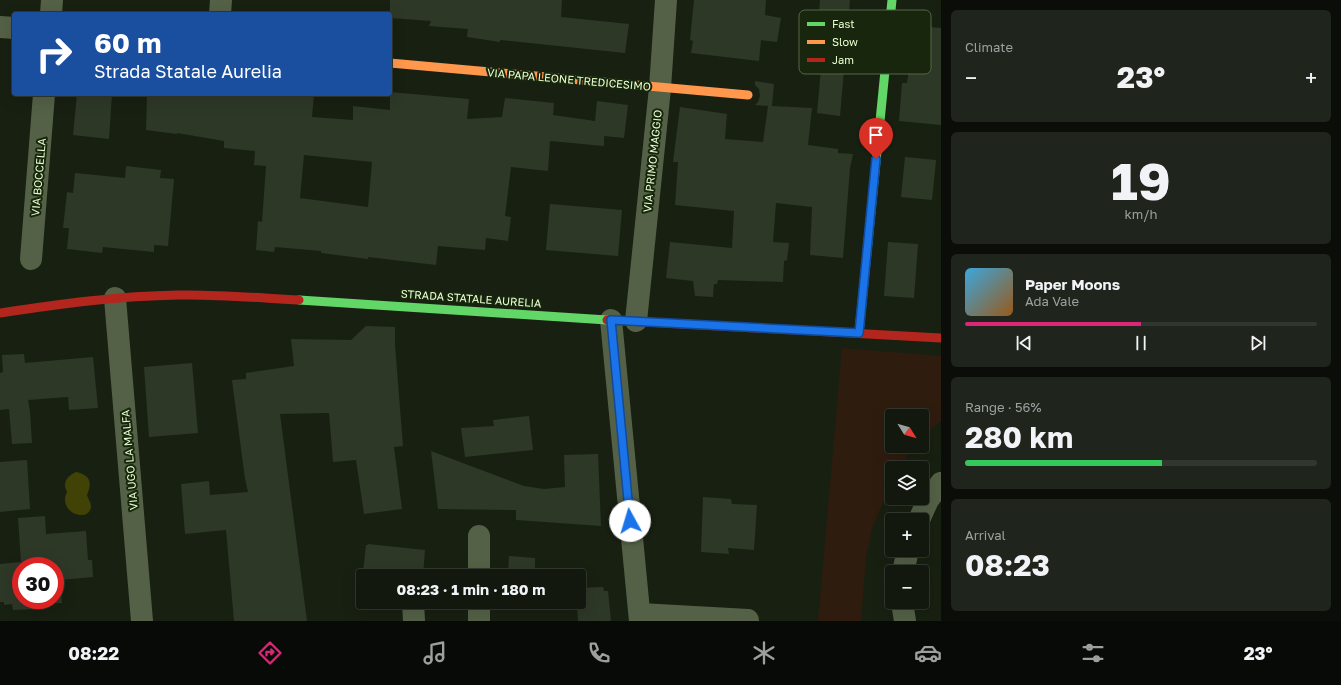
<!DOCTYPE html>
<meta charset="utf-8">
<style>
body{margin:0;font-family:"Golos Text",sans-serif;background:#1f251c;color:#f1f3f6;height:100vh;display:flex;flex-direction:column;font-size:15px;white-space:nowrap}
*{box-sizing:border-box;margin:0}
p{font-size:13px;color:#9ca09e}
.icon{flex:none;width:22px;height:22px;fill:none;stroke:currentColor;stroke-width:2;stroke-linecap:round;stroke-linejoin:round}
.map{position:relative;flex:1;overflow:hidden}
.drawer{display:flex;flex-direction:column;gap:10px;padding:10px;background:#0a0d08;width:400px}
.drawer>*{flex:none}
.top-card{position:absolute;left:12px;top:12px;width:380px;height:84px;border-radius:4px;box-shadow:0 4px 16px #0002,0 0 0 1px #31372e;background:#1a4fa0;color:#fff;overflow:hidden}
.needle{width:26px;rotate:127deg}
.controls{position:absolute;left:885px;top:409px;display:grid;gap:8px}
.controls a{display:grid;place-items:center;width:44px;height:44px;border-radius:4px;background:#12180e;box-shadow:0 4px 16px #0002,0 0 0 1px #31372e;font-size:20px}
.speed{position:absolute;left:12px;top:557px;display:flex;gap:8px;font-size:20px;font-weight:700;text-align:center}
.speed>*{display:grid;place-content:center;width:52px;height:52px;border-radius:50%;background:#12180e;box-shadow:0 4px 16px #0002,0 0 0 1px #31372e;line-height:1}
.speed .limit{border:6px solid #d22;background:#fff;color:#111}
.pin{position:absolute;display:grid;place-items:center;width:34px;height:34px;color:#fff;margin:-41px -17px;border-radius:50% 50% 50% 0;rotate:-45deg;box-shadow:0 0 4px #0007}
.pin .icon{rotate:45deg}
.me{position:absolute;width:44px;margin:-22px;rotate:354deg;stroke-linejoin:round;filter:drop-shadow(0 0 3px #0008)}
.turn{display:flex;align-items:center;gap:14px;height:84px;padding:0 16px;font-size:18px}
.turn .icon{width:52px;height:52px;stroke-width:2.5}
.turn b{display:block;font-size:28px;line-height:34px}
.big{font-size:30px;font-weight:700;line-height:1.1}
.drawer .card{flex:1;display:flex;flex-direction:column;justify-content:center;gap:6px;min-width:0;padding:0 14px;border-radius:6px;background:#1f251c}
.drawer .dial{align-items:center;gap:0}
.dial b{font-size:52px;line-height:1}
.song{display:flex;align-items:center;gap:12px}
.cover{width:48px;height:48px;border-radius:6px;background:linear-gradient(135deg,hsl(200 70% 55%),hsl(30 70% 35%))}
.played{height:4px;border-radius:2px;background:linear-gradient(90deg,#db2777 50%,#31372e 50%)}
.keys{display:flex;justify-content:space-around;direction:ltr}
.heat{display:flex;justify-content:space-between;align-items:center;font-size:22px;direction:ltr}
.charge{height:6px;border-radius:3px;background:linear-gradient(90deg,#34c759 56%,#31372e 0)}
.trip{position:absolute;left:356px;top:569px;width:230px;height:40px;border-radius:4px;background:#12180e;box-shadow:0 4px 16px #0002,0 0 0 1px #31372e;font-weight:700;line-height:40px;text-align:center}
.tabs{display:flex;height:64px;justify-content:space-around;align-items:center;background:#070a06;color:#9ca09e}
.tabs .icon{width:28px;height:28px}
.tabs .current{color:#db2777}
.tabs b{font-size:18px;color:#f1f3f6}
main{display:flex;flex:1;min-height:0}
.map>svg:first-child{display:block}
</style>
<main>
<div class="map">
<svg width="941" height="621" viewBox="0 0 941 621">
<rect width="100%" height="100%" fill="#182012"/>
<polygon fill="#2e1c0f" points="842,348 941,356 941,421 922,437 922,416 892,416 892,446 914,446 898,468 892,468 892,481 872,529 866,556 861,621 818,621"/>
<path fill="#404305" d="M 76,472 C 91,475 92,483 87,495 C 88,499 91,502 91,507 C 88,524 57,512 67,492 C 62,483 67,476 76,472 Z"/>
<g fill="#2e3827" fill-rule="evenodd">
<polygon points="390,0 562,0 561,17 629,24 625,53 500,40 500,42 467,37 468,29 429,26 431,21 390,18"/>
<polygon points="694,0 766,0 765,15 781,18 777,42 761,40 759,61 691,53 693,41 690,40"/>
<polygon points="820,0 850,0 840,116 817,113 822,57 800,55 804,34 817,35"/>
<polygon points="915,26 941,28 941,125 899,121 902,83 907,83"/>
<polygon points="755,81 774,84 772,106 812,108 808,145 838,149 838,153 853,154 850,168 843,258 810,255 812,207 776,203 773,242 789,243 787,260 784,261 783,282 718,280 717,284 714,284 713,297 695,296 693,281 666,278 670,242 732,248 734,211 675,205 678,162 673,162 680,107 727,114 725,139 763,142 768,106 769,106 755,105 758,102 760,96 759,89 755,85"/>
<path d="M 390,92 L 469,99 L 467,119 L 502,117 L 505,98 L 554,103 L 553,115 L 595,121 L 597,101 L 628,105 L 624,138 L 604,136 L 604,146 L 550,141 L 548,171 L 511,167 L 505,216 L 511,217 L 508,241 L 486,238 L 485,250 L 438,246 L 436,265 L 368,257 L 368,259 L 321,253 L 321,251 L 275,247 L 274,252 L 256,250 L 258,221 L 262,222 L 266,166 L 254,165 L 255,151 L 224,148 L 224,141 L 177,133 L 177,134 L 146,130 L 147,94 L 314,94 L 312,117 L 353,120 L 353,106 L 390,110 ZM 304,155 L 372,162 L 368,207 L 300,198 Z"/>
<polygon points="77,94 112,94 109,139 73,135"/>
<polygon points="905,157 936,160 932,200 901,197"/>
<polygon points="126,166 161,170 160,178 174,179 168,246 154,245 154,252 103,247 102,253 67,249 69,228 63,228 67,192 73,193 75,173 125,178"/>
<polygon points="550,204 622,210 618,256 546,250"/>
<polygon points="888,242 918,244 914,298 884,296"/>
<polygon points="366,326 395,327 395,345 403,446 394,447 402,509 364,514 356,460 333,462 329,413 280,414 307,621 234,621 226,530 185,534 181,484 209,481 210,495 248,492 245,479 232,380 246,379 246,373 294,366 291,339 351,340"/>
<polygon points="24,354 25,363 93,357 98,408 69,410 68,397 28,400 30,411 32,443 12,444 9,409 0,410 0,373 3,372 2,355"/>
<polygon points="192,363 198,433 149,437 144,367"/>
<polygon points="529,416 533,450 465,457 461,428 494,426 493,420"/>
<polygon points="431,451 524,486 544,489 565,487 564,455 598,454 601,526 516,520 516,510 438,509"/>
<polygon points="27,460 30,509 0,512 0,462"/>
<polygon points="703,497 731,499 732,504 757,505 754,550 728,548 729,554 701,552"/>
<path d="M 45,516 L 46,534 L 86,531 L 88,560 L 92,560 L 93,577 L 60,580 L 62,603 L 37,604 L 38,609 L 13,610 L 12,604 L 4,605 L 4,602 L 0,602 L 0,564 L 21,562 L 18,518 ZM 21,566 L 55,566 L 55,600 L 21,600 Z"/>
<polygon points="368,544 425,550 423,576 404,576 363,572 366,545 368,545"/>
<polygon points="509,556 535,558 535,576 508,576"/>
<polygon points="603,587 604,591 608,591 611,621 578,621 577,602 579,602 579,588"/>
</g>
<g fill="none" stroke-linecap="round" stroke-linejoin="round">
<g stroke="#546146" stroke-width="22">
<polyline points="51,14 52,0"/>
<polyline points="220,14 221,0"/>
<polyline points="0,27 14,28"/>
<polyline points="31,259 44,94"/>
<polyline points="115,298 142,621"/>
<polyline points="611,320 640,621"/>
<polyline points="636,321 660,88 666,0"/>
<polyline points="919,520 928,500 941,483"/>
<polyline points="479,536 479,576"/>
<polyline points="903,572 908,550"/>
<polyline points="413,602 414,621"/>
<polyline points="479,602 479,621"/>
<polyline points="902,602 905,621"/>
<polyline points="640,614 748,620"/>
</g>
<g stroke="#63d668" stroke-width="9">
<polyline points="299,300 607,320"/>
<polyline points="859,333 892,0"/>
</g>
<polyline stroke="#ff974d" stroke-width="9" points="390,63 748,95"/>
<g stroke="#b3261e" stroke-width="9">
<path d="M 0,313 C 59,304 118,296 178,295 C 218,294 259,298 299,300"/>
<polyline points="607,320 941,338"/>
</g>
</g>
<g fill="none" stroke-linecap="round" stroke-linejoin="round">
<g stroke="#114b97" stroke-width="10">
<polyline id="route" points="630,521 611,320 859,333 876,159"/>
</g>
<use href="#route" stroke="#1a73e8" stroke-width="7"/>
</g>
<g text-anchor="middle" dominant-baseline="central" stroke-width="4" stroke-linejoin="round" paint-order="stroke">
<g font-size="11" fill="#e7ffd1" stroke="#17260c">
<text transform="translate(569 79) rotate(5)">VIA PAPA LEONE TREDICESIMO</text>
<text transform="translate(652 161) rotate(-84)">VIA PRIMO MAGGIO</text>
<text transform="translate(38 177) rotate(-85)">VIA BOCCELLA</text>
<text transform="translate(471 298) rotate(4)">STRADA STATALE AURELIA</text>
<text transform="translate(129 460) rotate(-95)">VIA UGO LA MALFA</text>
</g>
</g>
<rect x="799" y="10" width="132" height="64" rx="6" fill="#17260c" stroke="#556747" stroke-width="1"/>
<rect x="807" y="22" width="18" height="4" fill="#63d668"/>
<rect x="807" y="40" width="18" height="4" fill="#ff974d"/>
<rect x="807" y="58" width="18" height="4" fill="#b3261e"/>
<g font-size="11" fill="#e7ffd1">
<text x="832" y="28">Fast</text>
<text x="832" y="46">Slow</text>
<text x="832" y="64">Jam</text>
</g>
</svg>
<div class="controls">
<a><svg class="needle" viewBox="-14 -14 28 28"><path d="M0-13l5 13h-10z" fill="#e53935"/><path d="M0 13l5-13h-10z" fill="#9ca09e"/></svg></a>
<a><svg class="icon" aria-label="layers" viewBox="0 0 24 24"><path d="M12 4l9 5-9 5-9-5zM3 14l9 5 9-5"/></svg></a>
<a>+</a>
<a>−</a>
</div>
<div class="speed"><div class="limit">30</div></div>
<div class="pin" style="left:876px;top:159px;background:#d93025"><svg class="icon" aria-label="arrive" viewBox="0 0 24 24"><path d="M6 21V4h12l-3 4 3 4H6"/></svg></div>
<svg class="me" style="left:630px;top:521px" viewBox="-20 -20 40 40"><circle r="19" fill="#fff"/><path d="M0-13L10 11 0 6-10 11z" fill="#1a73e8"/></svg>
<div class="trip">08:23 · 1 min · 180 m</div>
<div class="top-card">
<div class="turn"><svg class="icon" aria-label="right" viewBox="0 0 24 24"><path d="M7 20v-9h11M14 6l5 5-5 5"/></svg><div><b>60 m</b>Strada Statale Aurelia</div></div>
</div>
</div>
<section class="drawer">
<div class="card"><p>Climate</p>
<div class="heat"><a>−</a><b class="big">23°</b><a>+</a></div>
</div>
<div class="card dial"><b>19</b><p>km/h</p></div>
<div class="card">
<div class="song"><i class="cover"></i><div><b>Paper Moons</b><p>Ada Vale</p></div></div>
<div class="played"></div>
<div class="keys"><svg class="icon" aria-label="previous" viewBox="0 0 24 24"><path d="M18 5L8 12l10 7zM5 5v14"/></svg><svg class="icon" aria-label="pause" viewBox="0 0 24 24"><path d="M8 5v14M16 5v14"/></svg><svg class="icon" aria-label="next" viewBox="0 0 24 24"><path d="M6 5l10 7-10 7zM19 5v14"/></svg></div>
</div>
<div class="card"><p>Range · 56%</p><b class="big">280 km</b><div class="charge"></div></div>
<div class="card"><p>Arrival</p><b class="big">08:23</b></div>
</section>
</main>
<nav class="tabs">
<b>08:22</b>
<svg class="icon current" aria-label="directions" viewBox="0 0 24 24"><path d="M12 3l9 9-9 9-9-9zM9 14v-3h6M13 9l2 2-2 2"/></svg>
<svg class="icon" aria-label="music" viewBox="0 0 24 24"><path d="M9 18V5l10-2v13"/><circle cx="6" cy="18" r="3"/><circle cx="16" cy="16" r="3"/></svg>
<svg class="icon" aria-label="phone" viewBox="0 0 24 24"><path d="M5 4h4l2 5-3 2q2 4 5 5l2-3 5 2v4C11 20 4 13 5 4z"/></svg>
<svg class="icon" aria-label="climate" viewBox="0 0 24 24"><path d="M12 3v18M4 7l16 10M4 17L20 7"/></svg>
<svg class="icon" aria-label="car" viewBox="0 0 24 24"><path d="M5 17H2v-5l4-1 3-4h7l3 4 3 1v5h-3M9 17h6M6 11h13"/><circle cx="7" cy="17" r="2"/><circle cx="17" cy="17" r="2"/></svg>
<svg class="icon" aria-label="filters" viewBox="0 0 24 24"><path d="M4 7h16M4 17h16"/><circle cx="9" cy="7" r="2"/><circle cx="15" cy="17" r="2"/></svg>
<b>23°</b>
</nav>
